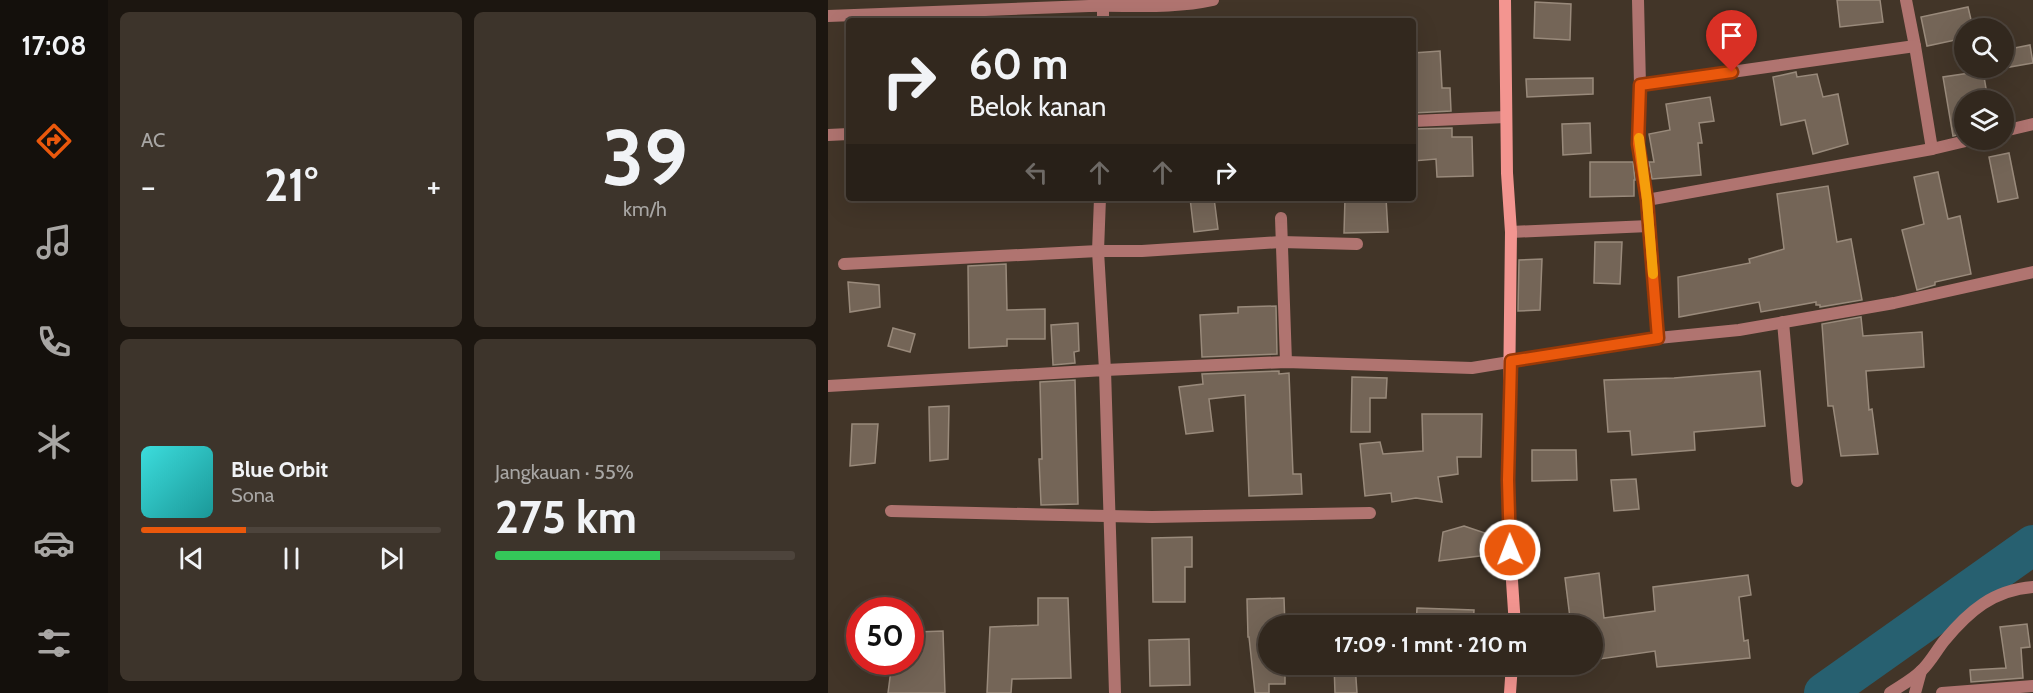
<!DOCTYPE html>
<html lang="id">
<meta charset="utf-8">
<style>
body{margin:0;font-family:Cabin,sans-serif;background:#3d342b;color:#f1f3f6;height:100vh;display:flex;flex-direction:column;font-size:22px;white-space:nowrap}
*{box-sizing:border-box;margin:0}
p{font-size:20px;color:#a8a6a4}
.icon{flex:none;width:33px;height:33px;fill:none;stroke:currentColor;stroke-width:2;stroke-linecap:round;stroke-linejoin:round}
.map{position:relative;flex:1;overflow:hidden}
.drawer{display:flex;flex-direction:column;gap:12px;padding:12px;background:#1c1610;width:720px}
.drawer>*{flex:none}
.top-card{position:absolute;left:18px;top:18px;width:570px;height:183px;border-radius:6px;box-shadow:0 6px 24px #0002,0 0 0 2px #4d443c;background:#32281e;color:#f1f3f6;overflow:hidden}
.controls{position:absolute;left:1126px;top:18px;display:grid;gap:12px}
.controls a{display:grid;place-items:center;width:60px;height:60px;border-radius:50%;background:#32281e;box-shadow:0 6px 24px #0002,0 0 0 2px #4d443c;font-size:30px}
.speed{position:absolute;left:18px;top:597px;display:flex;gap:12px;font-size:30px;font-weight:700;text-align:center}
.speed>*{display:grid;place-content:center;width:78px;height:78px;border-radius:50%;background:#32281e;box-shadow:0 6px 24px #0002,0 0 0 2px #4d443c;line-height:1}
.speed .limit{border:9px solid #d22;background:#fff;color:#111}
.pin{position:absolute;display:grid;place-items:center;width:51px;height:51px;color:#fff;margin:-62px -26px;border-radius:50% 50% 50% 0;rotate:-45deg;box-shadow:0 0 6px #0007}
.pin .icon{rotate:45deg}
.me{position:absolute;width:66px;margin:-33px;rotate:359deg;stroke-linejoin:round;filter:drop-shadow(0 0 4px #0008)}
.turn{display:flex;align-items:center;gap:21px;height:126px;padding:0 24px;font-size:27px}
.turn .icon{width:78px;height:78px;stroke-width:2.5}
.turn b{display:block;font-size:42px;line-height:51px}
.lanes{display:flex;align-items:center;height:57px;padding:0 24px;background:#0003;justify-content:center;gap:30px;direction:ltr}
.lanes .off{opacity:.35}
.big{font-size:45px;font-weight:700;line-height:1.1}
.drawer .tile{flex:1;display:flex;flex-direction:column;justify-content:center;gap:9px;min-width:0;padding:0 21px;border-radius:9px;background:#3d342b}
.drawer .dial{align-items:center;gap:0}
.dial b{font-size:78px;line-height:1}
.song{display:flex;align-items:center;gap:18px}
.cover{width:72px;height:72px;border-radius:9px;background:linear-gradient(135deg,hsl(180 70% 55%),hsl(180 70% 35%))}
.played{height:6px;border-radius:3px;background:linear-gradient(90deg,#ea580c 35%,#4d443c 35%)}
.keys{display:flex;justify-content:space-around;direction:ltr}
.heat{display:flex;justify-content:space-between;align-items:center;font-size:33px;direction:ltr}
.charge{height:9px;border-radius:4px;background:linear-gradient(90deg,#34c759 55%,#4d443c 0)}
.drawer .tiles{flex:1;display:grid;gap:12px;grid-template-columns:repeat(2,1fr)}
.trip{position:absolute;left:430px;top:615px;width:345px;height:60px;border-radius:30px;background:#32281e;box-shadow:0 6px 24px #0002,0 0 0 2px #4d443c;font-weight:700;line-height:60px;text-align:center}
main{display:flex;flex:1;min-height:0}
.tabs{display:flex;flex-direction:column;width:108px;justify-content:space-around;align-items:center;background:#14100c;color:#a8a6a4}
.tabs .icon{width:42px;height:42px}
.tabs .selected{color:#ea580c}
.tabs b{font-size:27px;color:#f1f3f6}
.map>svg:first-child{display:block}
</style>
<main>
<nav class="tabs">
<b>17:08</b>
<svg class="icon selected" aria-label="directions" viewBox="0 0 24 24"><path d="M12 3l9 9-9 9-9-9zM9 14v-3h6M13 9l2 2-2 2"/></svg>
<svg class="icon" aria-label="music" viewBox="0 0 24 24"><path d="M9 18V5l10-2v13"/><circle cx="6" cy="18" r="3"/><circle cx="16" cy="16" r="3"/></svg>
<svg class="icon" aria-label="phone" viewBox="0 0 24 24"><path d="M5 4h4l2 5-3 2q2 4 5 5l2-3 5 2v4C11 20 4 13 5 4z"/></svg>
<svg class="icon" aria-label="climate" viewBox="0 0 24 24"><path d="M12 3v18M4 7l16 10M4 17L20 7"/></svg>
<svg class="icon" aria-label="car" viewBox="0 0 24 24"><path d="M5 17H2v-5l4-1 3-4h7l3 4 3 1v5h-3M9 17h6M6 11h13"/><circle cx="7" cy="17" r="2"/><circle cx="17" cy="17" r="2"/></svg>
<svg class="icon" aria-label="filters" viewBox="0 0 24 24"><path d="M4 7h16M4 17h16"/><circle cx="9" cy="7" r="2"/><circle cx="15" cy="17" r="2"/></svg>
</nav>
<section class="drawer">
<div class="tiles">
<div class="tile"><p>AC</p>
<div class="heat"><a>−</a><b class="big">21°</b><a>+</a></div>
</div>
<div class="tile dial"><b>39</b><p>km/h</p></div>
<div class="tile">
<div class="song"><i class="cover"></i><div><b>Blue Orbit</b><p>Sona</p></div></div>
<div class="played"></div>
<div class="keys"><svg class="icon" aria-label="previous" viewBox="0 0 24 24"><path d="M18 5L8 12l10 7zM5 5v14"/></svg><svg class="icon" aria-label="pause" viewBox="0 0 24 24"><path d="M8 5v14M16 5v14"/></svg><svg class="icon" aria-label="next" viewBox="0 0 24 24"><path d="M6 5l10 7-10 7zM19 5v14"/></svg></div>
</div>
<div class="tile"><p>Jangkauan · 55%</p><b class="big">275 km</b><div class="charge"></div></div>
</div>
</section>
<div class="map">
<svg width="1205" height="693" viewBox="0 0 1205 693">
<rect width="100%" height="100%" fill="#423528"/>
<g fill="none" stroke-linecap="round" stroke-linejoin="round">
<polyline stroke="#276070" stroke-width="40" points="996,693 1205,545"/>
</g>
<g fill="#746557" stroke="#998a7b" stroke-width="1.5">
<polygon points="1009,0 1052,0 1055,22 1012,27"/>
<polygon points="707,2 743,4 742,40 706,38"/>
<polygon points="1140,7 1145,28 1137,28 1137,38 1099,46 1093,17"/>
<polygon points="1202,45 1205,63 1176,68 1176,50"/>
<polygon points="612,51 614,88 622,88 623,111 585,113 585,53"/>
<polygon points="1155,71 1160,100 1137,100 1137,133 1125,136 1115,77"/>
<polygon points="968,72 969,77 989,74 995,97 1010,94 1020,144 985,154 977,120 953,125 945,77"/>
<polygon points="765,78 765,94 699,97 698,79"/>
<polygon points="882,97 886,121 871,123 874,143 870,143 873,175 824,179 821,162 826,162 821,134 842,130 838,104"/>
<polygon points="762,123 763,153 735,155 734,124"/>
<polygon points="624,128 624,137 644,137 645,176 609,177 608,159 585,161 585,129"/>
<polygon points="1181,153 1190,198 1170,202 1161,157"/>
<polygon points="762,162 805,162 807,180 806,180 806,196 762,197"/>
<polygon points="1110,172 1120,219 1132,216 1143,274 1107,282 1107,285 1089,290 1074,230 1096,224 1086,177"/>
<polygon points="1000,186 1009,242 1023,239 1034,300 992,307 992,305 988,305 988,302 933,312 931,302 851,317 850,277 922,263 921,259 956,249 949,194"/>
<polygon points="362,198 386,198 390,229 366,232"/>
<polygon points="517,198 558,198 560,232 516,233"/>
<polygon points="767,242 794,242 792,284 766,283"/>
<polygon points="714,259 712,310 690,311 691,260"/>
<polygon points="178,264 179,310 217,309 217,339 179,339 179,346 141,348 140,266"/>
<polygon points="20,282 51,285 52,307 22,312"/>
<polygon points="448,306 449,354 374,357 372,315 410,313 410,307"/>
<polygon points="1033,317 1035,336 1094,332 1096,367 1038,371 1041,410 1044,409 1050,454 1013,456 1005,406 1000,406 994,324"/>
<polygon points="250,323 251,351 246,352 247,363 225,365 223,325"/>
<polygon points="65,328 87,334 82,352 60,346"/>
<polygon points="451,371 451,374 461,373 465,474 473,474 474,494 421,496 417,395 381,399 385,431 358,434 351,387 375,384 374,374"/>
<polygon points="932,371 937,426 866,432 867,450 804,455 802,431 780,432 776,380 846,378"/>
<polygon points="524,377 559,378 558,398 542,398 542,432 523,432"/>
<polygon points="247,380 250,504 213,505 211,459 214,459 212,382"/>
<polygon points="121,406 120,459 102,461 101,407"/>
<polygon points="594,414 654,414 653,457 629,457 630,474 610,477 614,502 588,498 564,502 563,493 537,496 532,444 552,442 555,454 595,451"/>
<polygon points="24,424 50,424 47,463 22,466"/>
<polygon points="704,450 748,450 749,480 704,481"/>
<polygon points="808,479 811,509 786,511 783,480"/>
<polygon points="636,526 657,533 660,555 611,561 615,532"/>
<polygon points="364,537 364,567 357,567 357,602 325,602 324,538"/>
<polygon points="771,573 776,618 827,611 825,587 920,575 923,595 911,597 916,641 920,640 922,658 829,667 827,651 765,660 765,626 743,626 737,578"/>
<polygon points="210,598 240,598 243,678 184,679 183,693 159,693 162,627 210,625"/>
<polygon points="456,598 457,626 441,626 441,664 457,664 457,684 441,684 441,693 427,693 421,637 420,637 419,599"/>
<polygon points="589,608 646,610 645,626 588,626"/>
<polygon points="1199,624 1202,647 1193,648 1195,678 1143,682 1142,670 1178,668 1172,627"/>
<polygon points="115,631 117,693 60,693 64,662 87,662 88,632"/>
<polygon points="361,639 362,685 322,686 321,640"/>
<polygon points="506,664 527,664 529,693 507,693"/>
</g>
<g fill="none" stroke-linecap="round" stroke-linejoin="round">
<polyline stroke="#b07470" stroke-width="12" points="955,322 969,481"/>
<g stroke="#b07470" stroke-width="12">
<polyline points="810,0 812,85 810,144 819,200 830,338"/>
<polyline points="1078,0 1087,46 1104,149"/>
<path d="M 0,16 C 87,13 174,10 261,6 C 303,5 344,9 385,0"/>
<polyline points="275,21 275,0"/>
<polyline points="812,85 1087,46"/>
<polyline points="585,121 678,117"/>
<polyline points="1176,131 1205,124"/>
<polyline points="0,135 21,134"/>
<polyline points="272,198 270,251 277,370 458,362 644,368 830,338 911,330 1066,303 1205,272"/>
<polyline points="819,200 1104,149 1142,140"/>
<polyline points="453,218 458,362"/>
<polyline points="683,232 821,226"/>
<polyline points="16,264 270,251 314,251 453,242 529,244"/>
<polyline points="0,386 277,370 287,693"/>
<polyline points="63,511 324,517 542,513"/>
<path d="M 1062,693 C 1072,686 1084,680 1093,671 C 1102,663 1108,651 1116,641 C 1141,611 1165,590 1205,587"/>
<polyline points="1087,693 1093,671"/>
<polyline points="1114,693 1205,686"/>
</g>
<g stroke="#f39590" stroke-width="12">
<polyline points="677,0 679,173 683,232 680,480 682,551 687,626"/>
<polyline points="682,693 684,664"/>
</g>
</g>
<g fill="none" stroke-linecap="round" stroke-linejoin="round">
<g stroke="#983908" stroke-width="15">
<polyline id="route" points="682,550 680,480 683,361 830,338 819,200 810,144 812,85 904,72"/>
</g>
<use href="#route" stroke="#ea580c" stroke-width="10"/>
<polyline stroke="#f59e0b" stroke-width="10" points="811,138 819,200 825,274"/>
</g>
</svg>
<div class="controls">
<a><svg class="icon" aria-label="search" viewBox="0 0 24 24"><circle cx="10" cy="10" r="6"/><path d="M15 15l6 6"/></svg></a>
<a><svg class="icon" aria-label="layers" viewBox="0 0 24 24"><path d="M12 4l9 5-9 5-9-5zM3 14l9 5 9-5"/></svg></a>
</div>
<div class="speed"><div class="limit">50</div></div>
<div class="pin" style="left:904px;top:72px;background:#d93025"><svg class="icon" aria-label="arrive" viewBox="0 0 24 24"><path d="M6 21V4h12l-3 4 3 4H6"/></svg></div>
<svg class="me" style="left:682px;top:550px" viewBox="-20 -20 40 40"><circle r="17" fill="#ea580c" stroke="#fff" stroke-width="3"/><path d="M0-11L8 9 0 5-8 9z" fill="#fff"/></svg>
<div class="trip">17:09 · 1 mnt · 210 m</div>
<div class="top-card">
<div class="turn"><svg class="icon" aria-label="right" viewBox="0 0 24 24"><path d="M7 20v-9h11M14 6l5 5-5 5"/></svg><div><b>60 m</b>Belok kanan</div></div>
<div class="lanes"><svg class="icon off" aria-label="left" viewBox="0 0 24 24"><path d="M17 20v-9H6M10 6l-5 5 5 5"/></svg><svg class="icon off" aria-label="ahead" viewBox="0 0 24 24"><path d="M12 20V5M6 11l6-6 6 6"/></svg><svg class="icon off" aria-label="ahead" viewBox="0 0 24 24"><path d="M12 20V5M6 11l6-6 6 6"/></svg><svg class="icon" aria-label="right" viewBox="0 0 24 24"><path d="M7 20v-9h11M14 6l5 5-5 5"/></svg></div>
</div>
</div>
</main>
